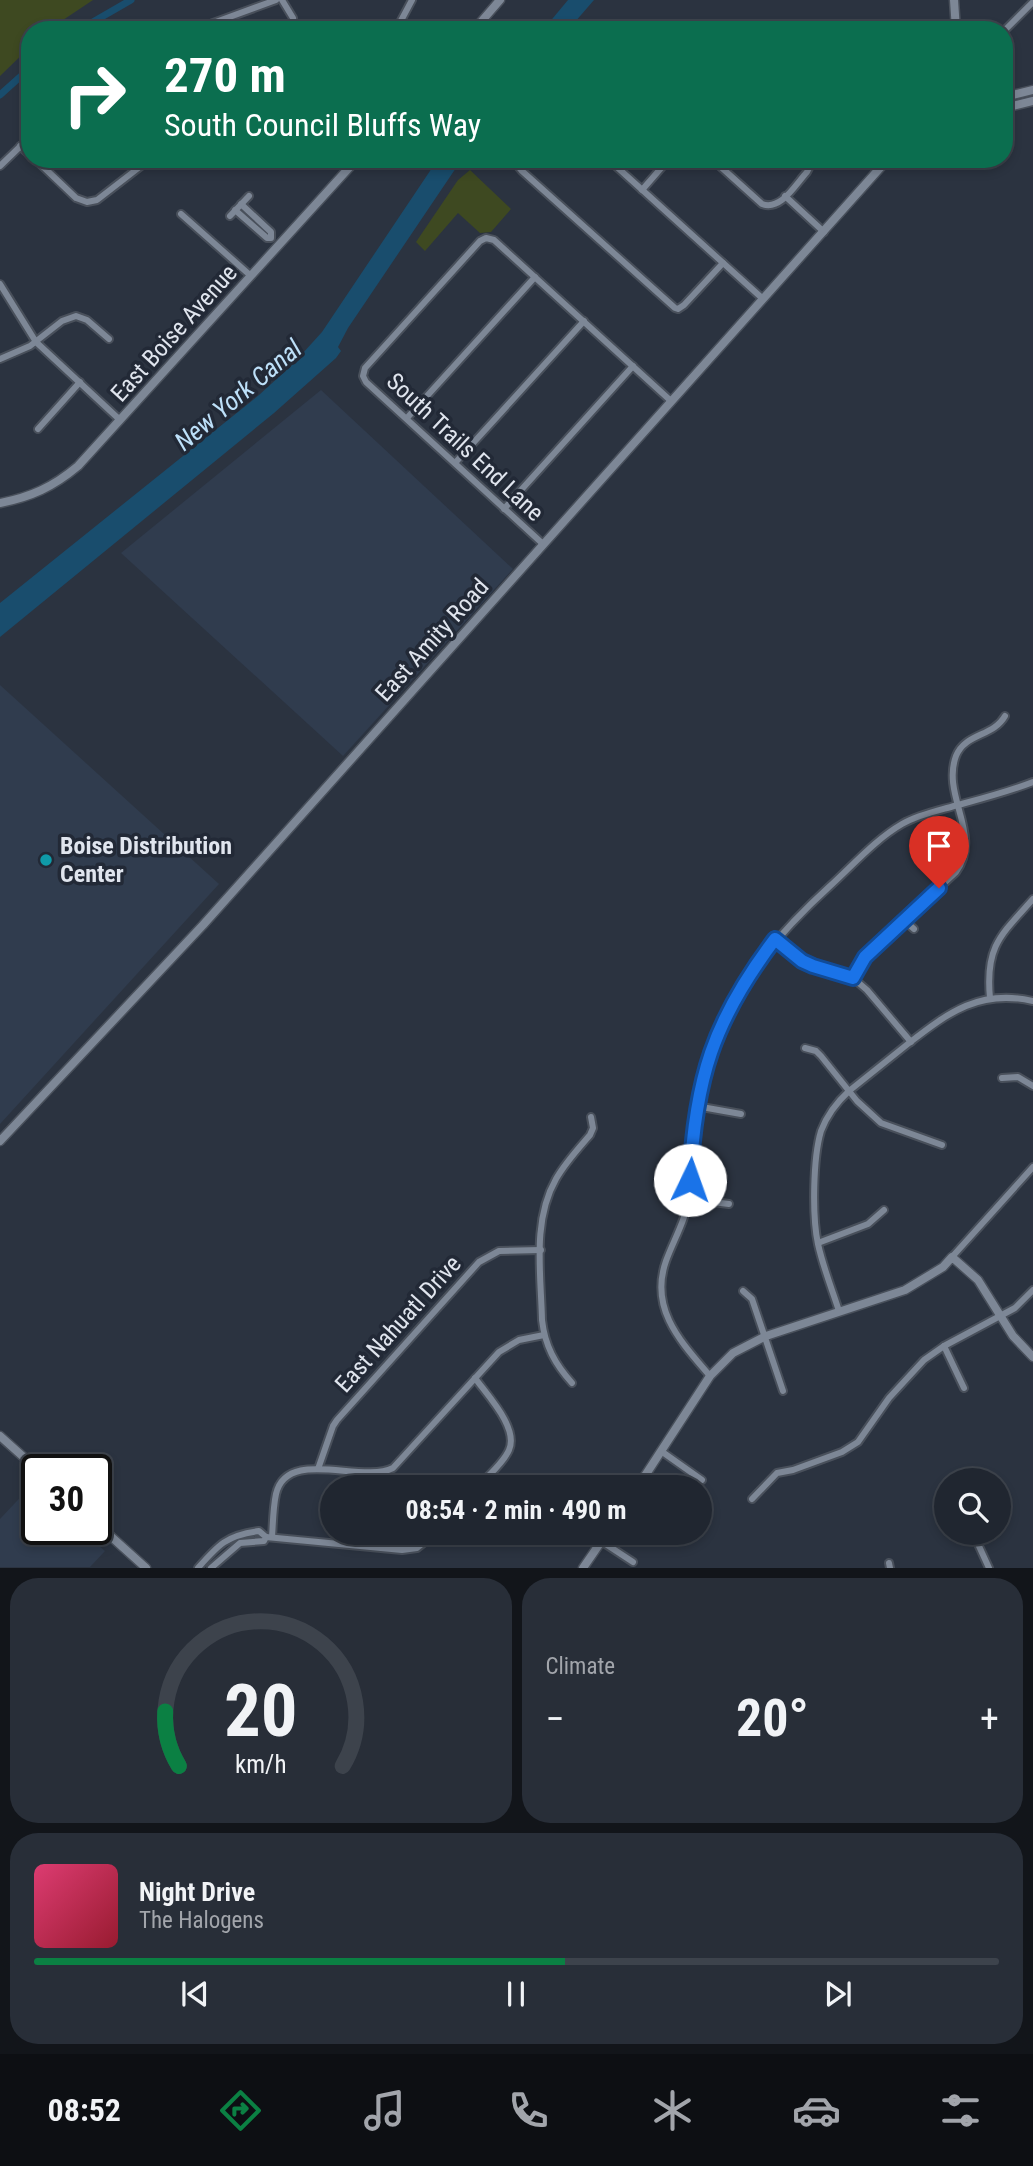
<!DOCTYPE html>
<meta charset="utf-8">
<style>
body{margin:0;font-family:"Roboto Condensed",sans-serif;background:#282e38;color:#f1f3f6;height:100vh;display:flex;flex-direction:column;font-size:26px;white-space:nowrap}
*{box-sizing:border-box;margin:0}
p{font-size:23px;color:#a2a5ab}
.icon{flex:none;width:38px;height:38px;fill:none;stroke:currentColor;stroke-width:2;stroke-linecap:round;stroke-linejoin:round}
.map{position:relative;height:1568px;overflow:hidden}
.details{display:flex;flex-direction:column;gap:10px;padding:10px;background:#12151a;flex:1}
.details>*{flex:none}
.banner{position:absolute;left:21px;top:21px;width:992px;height:147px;border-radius:28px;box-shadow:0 4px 10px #0003,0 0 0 2px #3d434c;background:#0b6e4f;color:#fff;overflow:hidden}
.tools{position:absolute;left:934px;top:1468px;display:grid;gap:14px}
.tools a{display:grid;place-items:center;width:77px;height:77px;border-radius:50%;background:#202630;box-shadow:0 4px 10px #0003,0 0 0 2px #3d434c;font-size:35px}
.speed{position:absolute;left:21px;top:1454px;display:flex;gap:14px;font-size:35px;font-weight:700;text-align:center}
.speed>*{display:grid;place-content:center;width:91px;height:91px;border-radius:50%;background:#202630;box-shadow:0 4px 10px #0003,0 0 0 2px #3d434c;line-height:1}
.speed .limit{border:4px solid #111;border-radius:10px;background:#fff;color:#111}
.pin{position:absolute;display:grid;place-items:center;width:60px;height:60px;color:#fff;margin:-72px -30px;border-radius:50% 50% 50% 0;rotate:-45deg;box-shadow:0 0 7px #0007}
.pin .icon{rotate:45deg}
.me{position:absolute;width:77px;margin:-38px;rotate:3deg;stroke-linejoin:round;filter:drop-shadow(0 0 5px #0008)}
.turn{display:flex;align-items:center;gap:24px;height:147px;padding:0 28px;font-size:32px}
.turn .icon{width:91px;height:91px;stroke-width:2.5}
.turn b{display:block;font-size:49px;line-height:60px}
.big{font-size:52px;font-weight:700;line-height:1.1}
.details .tile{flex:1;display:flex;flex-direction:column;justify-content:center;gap:10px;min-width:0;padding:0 24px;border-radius:28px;background:#282e38}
.details .dial{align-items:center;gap:0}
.dial svg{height:182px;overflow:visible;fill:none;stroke:#3d434c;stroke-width:7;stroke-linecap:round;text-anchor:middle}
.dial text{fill:#f1f3f6;stroke:none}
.song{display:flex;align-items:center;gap:21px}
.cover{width:84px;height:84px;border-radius:10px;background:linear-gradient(135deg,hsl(340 70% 55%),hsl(350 70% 35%))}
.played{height:7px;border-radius:4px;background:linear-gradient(90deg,#0b8043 55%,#3d434c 55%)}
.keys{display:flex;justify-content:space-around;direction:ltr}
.heat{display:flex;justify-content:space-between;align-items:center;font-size:38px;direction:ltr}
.details .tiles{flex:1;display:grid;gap:10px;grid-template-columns:1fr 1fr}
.tile:last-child{grid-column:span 2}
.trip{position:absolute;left:320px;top:1475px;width:392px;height:70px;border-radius:35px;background:#202630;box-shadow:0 4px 10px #0003,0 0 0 2px #3d434c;font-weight:700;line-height:70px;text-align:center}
.dock{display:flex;height:112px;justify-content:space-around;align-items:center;background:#0d0f13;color:#a2a5ab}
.dock .icon{width:49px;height:49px}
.dock .on{color:#0b8043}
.dock b{font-size:32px;color:#f1f3f6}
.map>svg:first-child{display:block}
</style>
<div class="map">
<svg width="1033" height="1568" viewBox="0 0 1033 1568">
<rect width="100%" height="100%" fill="#2b3340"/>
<g fill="#303c4e">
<polygon points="321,390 513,569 343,756 121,553"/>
<polygon points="0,685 219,884 0,1124"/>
<polygon points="31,1486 37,1492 37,1530 80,1530 105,1551 90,1567 0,1567 0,1519"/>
</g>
<g fill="#3e4921">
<polygon points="0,0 93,0 48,30 30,30 30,47 0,76"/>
<polygon points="470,170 511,209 491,232 480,233 458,213 425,251 416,242 458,180"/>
</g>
<g fill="#194d6d">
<polygon points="568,0 594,0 568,30 543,30"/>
<polygon points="438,159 462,159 348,328 338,347 341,351 336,358 274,413 0,637 0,603 259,395 293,364 322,332"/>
</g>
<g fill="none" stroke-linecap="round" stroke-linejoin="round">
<g stroke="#194d6d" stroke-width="7">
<polyline points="79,30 131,0"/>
<polyline points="0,95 30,68"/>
</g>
<g stroke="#49505b" stroke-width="10">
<g id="minor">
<polyline points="282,0 293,18"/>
<polyline points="194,30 276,0"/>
<polyline points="396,30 412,0"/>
<polyline points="1004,31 1033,2"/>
<polyline points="20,146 30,155"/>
<polyline points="35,159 76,198 87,202 97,200 150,159"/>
<polyline points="519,159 516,164 522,171 675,308 678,309 684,305 723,263"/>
<polyline points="608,159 763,299"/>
<path d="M 712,159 L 762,204 C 781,211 795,185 807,172 L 809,168 L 808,159"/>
<polyline points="0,166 30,137"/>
<polyline points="642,190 669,159"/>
<polyline points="785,196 824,232"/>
<polyline points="235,210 267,238 271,238 271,232 241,204"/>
<polyline points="181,214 251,276"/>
<polyline points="230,216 249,196"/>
<polyline points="0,284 36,342 120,420"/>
<polyline points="0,359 30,346 62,321 76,316 87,320 109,339"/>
<polyline points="407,418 535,277"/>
<polyline points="38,429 80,382"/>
<polyline points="455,463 584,321"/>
<polyline points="504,509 633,366"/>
<polyline points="543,544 366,382 363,376 365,368 480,241 486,238 494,240 671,401"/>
<polyline points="904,920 914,929"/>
<polyline points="775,939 802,961 853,978 867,990 911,1042"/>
<path d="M 853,978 L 865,957 L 956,872 C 983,835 941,796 956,756 C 965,733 993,737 1005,716"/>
<path d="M 990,998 C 985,946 1001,935 1033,899"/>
<polyline points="805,1048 816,1051 821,1056 857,1101 881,1123 942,1145"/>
<polyline points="1002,1078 1018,1077 1033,1086"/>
<polyline points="696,1106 741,1114"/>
<polyline points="688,1199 729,1204"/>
<polyline points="818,1243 868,1224 884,1210"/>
<polyline points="952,1257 1033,1167"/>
<polyline points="743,1291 752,1299 783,1391"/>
<path d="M 839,1311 C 832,1289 823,1267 818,1244 C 812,1216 813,1158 821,1131 C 827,1115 837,1102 849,1091 C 869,1075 889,1059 909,1043 C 949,1012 980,989 1033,1001"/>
<polyline points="944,1346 964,1388"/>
<path d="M 710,1376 C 681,1342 649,1309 666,1261 C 674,1239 686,1220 689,1196 C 692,1165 691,1133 697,1101 C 713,1011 765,945 830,886 C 853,865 876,839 902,824 C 916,816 932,812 947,808 C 976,800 1005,793 1033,782"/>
<path d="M 475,1378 C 487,1395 519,1428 509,1450 C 503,1464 487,1476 477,1488"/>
<path d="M 572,1383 C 555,1364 545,1346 542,1320 C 541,1274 532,1221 556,1179 C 565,1163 578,1149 590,1135 L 593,1128 L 591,1117"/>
<polyline points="661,1451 702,1480"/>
<polyline points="318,1469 333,1426 337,1420 479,1262 499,1251 541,1250"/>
<polyline points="752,1499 777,1473 793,1470 842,1452 858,1442 889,1398 924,1360 944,1346 1015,1308 1033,1290"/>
<polyline points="973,1533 989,1568"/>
<polyline points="266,1537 402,1550 417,1548 436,1533"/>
<path d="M 272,1537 C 273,1523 273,1508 276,1494 C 287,1447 361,1484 393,1468 L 499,1352 L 519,1340 L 544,1335"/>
<polyline points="601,1541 633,1562"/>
<polyline points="889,1563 890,1568"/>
<path d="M 198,1568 C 218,1545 227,1535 259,1531 L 266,1537 L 264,1541 L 240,1543 L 211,1568"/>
</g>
</g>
<g stroke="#49505b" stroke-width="11">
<g id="tertiary">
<polyline points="954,0 956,30"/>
<polyline points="474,30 500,0"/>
<polyline points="1004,97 1033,90"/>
<polyline points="1004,108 1033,101"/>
<path d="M 0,503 C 31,497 53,487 78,466 L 357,159"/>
<polyline points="0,1141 203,925 888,159"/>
<polyline points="0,1436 38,1470"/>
<polyline points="637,1488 710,1376 733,1353 766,1336 905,1290 943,1267 952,1257 978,1280 1013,1336 1033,1357"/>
<polyline points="96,1523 146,1568"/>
<polyline points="583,1568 607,1533"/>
</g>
</g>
<use href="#minor" stroke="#7d8796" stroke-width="6"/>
<use href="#tertiary" stroke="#7d8796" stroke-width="8"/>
</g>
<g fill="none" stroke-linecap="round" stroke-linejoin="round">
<g stroke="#114b97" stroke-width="18">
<path id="route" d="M 690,1180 C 695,1079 713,1021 775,939 L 802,961 L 813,966 L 853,978 L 865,957 L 939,888"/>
</g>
<use href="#route" stroke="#1a73e8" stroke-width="12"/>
</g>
<circle fill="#0f9aa8" stroke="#222936" stroke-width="2.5" cx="46" cy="860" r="7"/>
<g text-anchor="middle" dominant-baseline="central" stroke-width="7" stroke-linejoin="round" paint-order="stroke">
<g font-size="24" fill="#e0e5ee" stroke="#222936">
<text transform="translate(174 333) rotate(-48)">East Boise Avenue</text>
<text transform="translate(465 447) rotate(43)">South Trails End Lane</text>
<text transform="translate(432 640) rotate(-48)">East Amity Road</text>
<text transform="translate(398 1324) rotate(-48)">East Nahuatl Drive</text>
</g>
<g font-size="24" font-weight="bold" fill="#e0e5ee" stroke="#222936" text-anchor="start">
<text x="60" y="846">Boise Distribution<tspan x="60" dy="28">Center</tspan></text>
</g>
<g font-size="26" font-style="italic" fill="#bde0f9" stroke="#222936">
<text transform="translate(238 395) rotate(-40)">New York Canal</text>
</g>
</g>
</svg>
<div class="tools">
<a><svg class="icon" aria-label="search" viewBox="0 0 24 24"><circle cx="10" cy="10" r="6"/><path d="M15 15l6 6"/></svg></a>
</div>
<div class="speed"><div class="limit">30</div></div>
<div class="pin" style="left:939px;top:888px;background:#d93025"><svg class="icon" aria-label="arrive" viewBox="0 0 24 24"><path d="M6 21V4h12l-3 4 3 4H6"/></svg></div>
<svg class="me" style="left:690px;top:1180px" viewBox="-20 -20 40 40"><circle r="19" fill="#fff"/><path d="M0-13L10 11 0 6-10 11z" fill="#1a73e8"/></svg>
<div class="trip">08:54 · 2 min · 490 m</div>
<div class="banner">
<div class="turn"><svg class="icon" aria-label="right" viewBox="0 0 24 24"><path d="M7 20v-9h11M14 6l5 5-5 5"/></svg><div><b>270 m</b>South Council Bluffs Way</div></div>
</div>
</div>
<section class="details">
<div class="tiles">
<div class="tile dial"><svg viewBox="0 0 100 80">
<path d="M14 69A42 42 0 1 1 86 69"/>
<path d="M14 69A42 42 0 0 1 8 45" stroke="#0b8043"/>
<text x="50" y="56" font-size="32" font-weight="700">20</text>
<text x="50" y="72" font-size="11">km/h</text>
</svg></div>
<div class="tile"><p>Climate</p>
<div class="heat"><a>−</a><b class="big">20°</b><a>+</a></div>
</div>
<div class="tile">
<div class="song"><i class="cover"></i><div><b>Night Drive</b><p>The Halogens</p></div></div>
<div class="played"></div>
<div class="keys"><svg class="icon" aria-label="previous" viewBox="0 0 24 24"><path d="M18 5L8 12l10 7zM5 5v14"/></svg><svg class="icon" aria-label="pause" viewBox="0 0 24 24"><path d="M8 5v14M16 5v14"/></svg><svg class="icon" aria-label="next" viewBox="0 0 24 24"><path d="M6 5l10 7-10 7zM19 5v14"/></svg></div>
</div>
</div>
</section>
<nav class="dock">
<b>08:52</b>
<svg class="icon on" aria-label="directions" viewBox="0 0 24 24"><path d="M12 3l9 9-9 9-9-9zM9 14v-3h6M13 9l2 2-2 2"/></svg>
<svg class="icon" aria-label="music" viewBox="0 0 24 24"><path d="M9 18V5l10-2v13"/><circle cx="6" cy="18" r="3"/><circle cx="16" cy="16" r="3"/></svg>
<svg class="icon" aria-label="phone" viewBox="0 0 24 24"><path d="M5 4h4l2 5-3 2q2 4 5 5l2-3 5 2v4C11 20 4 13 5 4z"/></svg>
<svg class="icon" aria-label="climate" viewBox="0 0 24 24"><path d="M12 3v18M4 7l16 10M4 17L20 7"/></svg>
<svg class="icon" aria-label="car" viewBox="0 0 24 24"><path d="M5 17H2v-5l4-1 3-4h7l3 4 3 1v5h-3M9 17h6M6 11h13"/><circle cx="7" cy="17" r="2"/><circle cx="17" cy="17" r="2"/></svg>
<svg class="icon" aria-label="filters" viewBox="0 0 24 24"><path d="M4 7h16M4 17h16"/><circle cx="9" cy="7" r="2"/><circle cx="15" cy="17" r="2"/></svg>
</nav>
